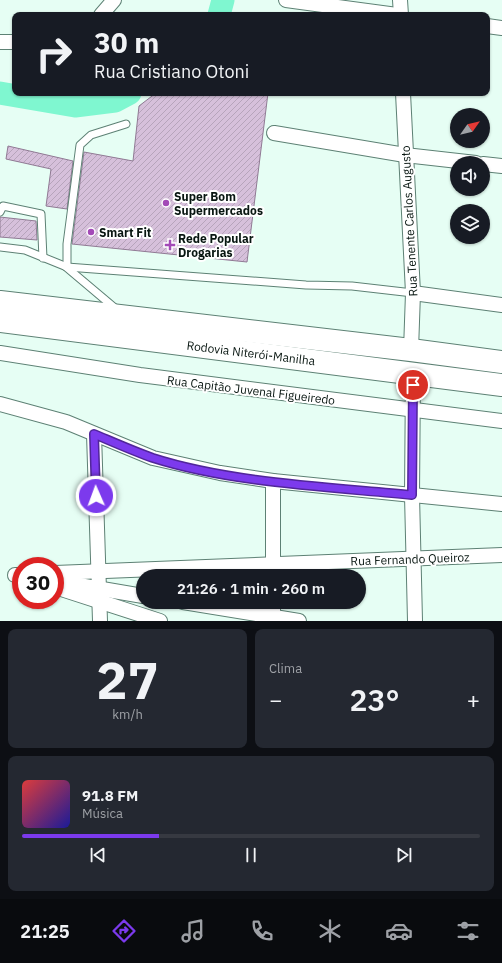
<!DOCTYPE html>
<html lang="pt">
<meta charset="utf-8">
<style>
body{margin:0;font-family:"IBM Plex Sans",sans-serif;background:#242831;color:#f1f3f6;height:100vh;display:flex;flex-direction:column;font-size:15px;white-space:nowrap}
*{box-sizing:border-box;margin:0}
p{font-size:13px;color:#9ea1a6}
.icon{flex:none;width:22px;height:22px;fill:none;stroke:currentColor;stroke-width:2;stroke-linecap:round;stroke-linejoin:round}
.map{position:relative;height:621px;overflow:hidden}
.side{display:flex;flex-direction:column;gap:8px;padding:8px;background:#0d0f14;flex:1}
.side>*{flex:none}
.hud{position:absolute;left:12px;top:12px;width:478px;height:84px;border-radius:8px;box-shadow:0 1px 3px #0004;background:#171b24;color:#f1f3f6;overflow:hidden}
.needle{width:26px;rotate:56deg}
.controls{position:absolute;left:450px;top:108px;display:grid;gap:8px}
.controls a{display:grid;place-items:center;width:40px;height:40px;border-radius:50%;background:#171b24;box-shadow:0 1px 3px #0004;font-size:20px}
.speed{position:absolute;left:12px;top:557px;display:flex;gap:8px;font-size:20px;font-weight:700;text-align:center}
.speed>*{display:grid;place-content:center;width:52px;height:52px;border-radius:50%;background:#171b24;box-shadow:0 1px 3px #0004;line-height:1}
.speed .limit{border:6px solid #d22;background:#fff;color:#111}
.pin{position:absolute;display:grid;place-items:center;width:34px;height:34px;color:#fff;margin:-17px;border:2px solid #fff;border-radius:50%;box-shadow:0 1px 4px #0007}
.me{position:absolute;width:44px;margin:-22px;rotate:358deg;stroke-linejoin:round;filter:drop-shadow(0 0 3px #0008)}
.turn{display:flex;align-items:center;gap:14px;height:84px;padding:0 16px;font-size:18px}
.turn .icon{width:52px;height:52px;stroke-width:2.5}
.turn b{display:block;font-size:28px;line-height:34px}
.big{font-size:30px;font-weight:600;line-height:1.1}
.side .card{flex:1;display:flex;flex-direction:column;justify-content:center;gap:6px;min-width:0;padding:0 14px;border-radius:8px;background:#242831}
.side .dial{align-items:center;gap:0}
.dial b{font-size:52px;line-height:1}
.song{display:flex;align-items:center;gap:12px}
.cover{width:48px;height:48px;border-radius:6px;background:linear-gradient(135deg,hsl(0 70% 55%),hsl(240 70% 35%))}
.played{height:4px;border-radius:2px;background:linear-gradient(90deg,#7c3aed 30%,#363941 30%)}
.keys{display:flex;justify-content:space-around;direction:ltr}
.heat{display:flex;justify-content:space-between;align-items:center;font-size:22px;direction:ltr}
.side .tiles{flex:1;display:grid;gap:8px;grid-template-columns:1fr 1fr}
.card:last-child{grid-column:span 2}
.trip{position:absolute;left:136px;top:569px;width:230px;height:40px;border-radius:20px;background:#171b24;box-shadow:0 1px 3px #0004;font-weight:600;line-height:40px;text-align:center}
.dock{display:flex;height:64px;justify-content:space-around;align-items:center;background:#090b0e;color:#9ea1a6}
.dock .icon{width:28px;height:28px}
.dock .current{color:#7c3aed}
.dock b{font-size:18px;color:#f1f3f6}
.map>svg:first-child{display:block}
</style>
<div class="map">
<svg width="502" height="621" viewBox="0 0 502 621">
<defs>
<pattern id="building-hatch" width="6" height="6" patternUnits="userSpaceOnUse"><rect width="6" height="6" fill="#d6c0db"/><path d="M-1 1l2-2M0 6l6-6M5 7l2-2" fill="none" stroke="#b6a4bb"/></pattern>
</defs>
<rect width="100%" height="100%" fill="#e6fef4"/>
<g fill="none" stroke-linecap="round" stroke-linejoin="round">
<g stroke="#7ff7d0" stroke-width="23">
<polyline points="219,15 223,0"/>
<polyline points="0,93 75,106 115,101 130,93"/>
</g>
</g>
<g fill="url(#building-hatch)" stroke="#907a94">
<polygon points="156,93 268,93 247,262 72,244 84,152 133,161 139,106"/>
<polygon points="8,146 73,161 67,209 46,206 51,169 6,159"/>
<polygon points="0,217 36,221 37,240 0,237"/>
</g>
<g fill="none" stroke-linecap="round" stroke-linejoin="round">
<g stroke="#5d8174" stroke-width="9">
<g id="lane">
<polyline points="0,212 3,206 41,214 43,258"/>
<polyline points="0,247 25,250 67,267 306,285 352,286 413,293"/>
<polyline points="65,266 116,309"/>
<polyline points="67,267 67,244 80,145 91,135 126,124"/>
</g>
</g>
<g stroke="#5d8174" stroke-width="16">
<g id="street">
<polyline points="286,0 397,15"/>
<polyline points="400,0 401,15"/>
<polyline points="101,15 114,0"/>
<polyline points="487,26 502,28"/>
<polyline points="0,42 15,42"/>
<polyline points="403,93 413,293 411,350"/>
<polyline points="274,133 405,155 476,163"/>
<polyline points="483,164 502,166"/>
<polyline points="413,293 502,305"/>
<polyline points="0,353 140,375 502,421"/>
<polyline points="413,373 412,495 415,621"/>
<polyline points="0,404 66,422 153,458 220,473 273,481 502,504"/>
<polyline points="94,434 100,621"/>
<polyline points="55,573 502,555"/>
<polyline points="21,575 15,575 21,577"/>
<polyline points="273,576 273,481"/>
<polyline points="61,582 143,596"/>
<polyline points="55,587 160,621"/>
<polyline points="183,602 299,621"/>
<polyline points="273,621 273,602"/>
</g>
</g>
<g stroke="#5d8174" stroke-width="24">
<g id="highway">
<polyline points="0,302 411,350 502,362"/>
<polyline points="0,321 502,385"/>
</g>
</g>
<use href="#lane" stroke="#fff" stroke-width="7"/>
<use href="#street" stroke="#fff" stroke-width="14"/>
<use href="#highway" stroke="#fff" stroke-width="22"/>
</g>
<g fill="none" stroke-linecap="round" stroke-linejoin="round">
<g stroke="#51269a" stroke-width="10">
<path id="route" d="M 96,496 L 94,434 C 113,442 133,451 153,458 C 231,483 330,487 412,495 L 413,385"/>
</g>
<use href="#route" stroke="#7c3aed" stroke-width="7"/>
</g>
<g fill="#a34ab7" stroke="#fff" stroke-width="1.5">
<circle cx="166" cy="203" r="4"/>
<circle cx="91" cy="232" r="4"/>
<path d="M168 239h4v4h4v4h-4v4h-4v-4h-4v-4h4z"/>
</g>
<g text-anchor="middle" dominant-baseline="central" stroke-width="4" stroke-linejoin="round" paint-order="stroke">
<g font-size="12" font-weight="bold" fill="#081611" stroke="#fff" text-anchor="start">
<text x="174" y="196">Super Bom<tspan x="174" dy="14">Supermercados</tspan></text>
<text x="99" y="232">Smart Fit</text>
<text x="178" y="238">Rede Popular<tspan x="178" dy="14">Drogarias</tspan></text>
</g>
<g font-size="12" fill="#081611" stroke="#fff">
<text transform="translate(409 221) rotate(-93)">Rua Tenente Carlos Augusto</text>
<text transform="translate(251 353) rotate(7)">Rodovia Niterói-Manilha</text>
<text transform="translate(251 390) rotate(7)">Rua Capitão Juvenal Figueiredo</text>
<text transform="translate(410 559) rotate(-2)">Rua Fernando Queiroz</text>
</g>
</g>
</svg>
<div class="controls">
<a><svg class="needle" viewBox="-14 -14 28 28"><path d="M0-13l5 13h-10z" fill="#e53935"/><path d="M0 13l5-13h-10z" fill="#9ea1a6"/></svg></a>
<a><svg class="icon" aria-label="sound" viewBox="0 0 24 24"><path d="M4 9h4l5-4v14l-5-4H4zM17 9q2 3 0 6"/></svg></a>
<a><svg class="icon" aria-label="layers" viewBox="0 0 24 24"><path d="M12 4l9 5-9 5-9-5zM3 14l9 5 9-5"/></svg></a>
</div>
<div class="speed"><div class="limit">30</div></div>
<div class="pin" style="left:413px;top:385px;background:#d93025"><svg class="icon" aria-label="arrive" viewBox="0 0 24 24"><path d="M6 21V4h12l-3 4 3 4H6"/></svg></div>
<svg class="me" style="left:96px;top:496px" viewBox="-20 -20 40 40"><circle r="17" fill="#7c3aed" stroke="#fff" stroke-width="3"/><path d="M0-11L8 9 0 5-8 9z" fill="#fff"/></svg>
<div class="trip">21:26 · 1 min · 260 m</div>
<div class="hud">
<div class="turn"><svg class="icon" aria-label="right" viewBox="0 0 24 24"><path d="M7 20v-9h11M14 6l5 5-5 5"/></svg><div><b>30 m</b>Rua Cristiano Otoni</div></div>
</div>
</div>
<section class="side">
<div class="tiles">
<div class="card dial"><b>27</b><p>km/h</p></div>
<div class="card"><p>Clima</p>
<div class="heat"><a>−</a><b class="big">23°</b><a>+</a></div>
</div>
<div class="card">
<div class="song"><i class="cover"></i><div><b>91.8 FM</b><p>Música</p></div></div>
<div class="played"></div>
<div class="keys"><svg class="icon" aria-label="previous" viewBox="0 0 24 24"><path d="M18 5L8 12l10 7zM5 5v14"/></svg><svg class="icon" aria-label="pause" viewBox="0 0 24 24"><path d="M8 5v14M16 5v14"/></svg><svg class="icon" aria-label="next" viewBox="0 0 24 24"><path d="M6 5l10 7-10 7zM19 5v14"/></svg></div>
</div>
</div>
</section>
<nav class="dock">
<b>21:25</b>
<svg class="icon current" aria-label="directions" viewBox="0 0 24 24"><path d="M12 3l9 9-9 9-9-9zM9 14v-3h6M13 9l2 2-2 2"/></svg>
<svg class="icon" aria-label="music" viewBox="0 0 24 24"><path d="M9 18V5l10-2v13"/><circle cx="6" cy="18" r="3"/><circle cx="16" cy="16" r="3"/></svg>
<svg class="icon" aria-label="phone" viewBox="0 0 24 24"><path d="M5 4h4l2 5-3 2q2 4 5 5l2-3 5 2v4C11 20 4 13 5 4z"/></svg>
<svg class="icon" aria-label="climate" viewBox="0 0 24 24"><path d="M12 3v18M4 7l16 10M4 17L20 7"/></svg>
<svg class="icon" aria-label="car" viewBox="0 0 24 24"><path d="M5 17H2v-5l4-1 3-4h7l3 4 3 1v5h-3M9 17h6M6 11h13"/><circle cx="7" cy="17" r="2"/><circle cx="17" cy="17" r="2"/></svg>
<svg class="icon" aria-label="filters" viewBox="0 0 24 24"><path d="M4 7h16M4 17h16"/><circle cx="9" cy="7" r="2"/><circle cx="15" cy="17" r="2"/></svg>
</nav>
